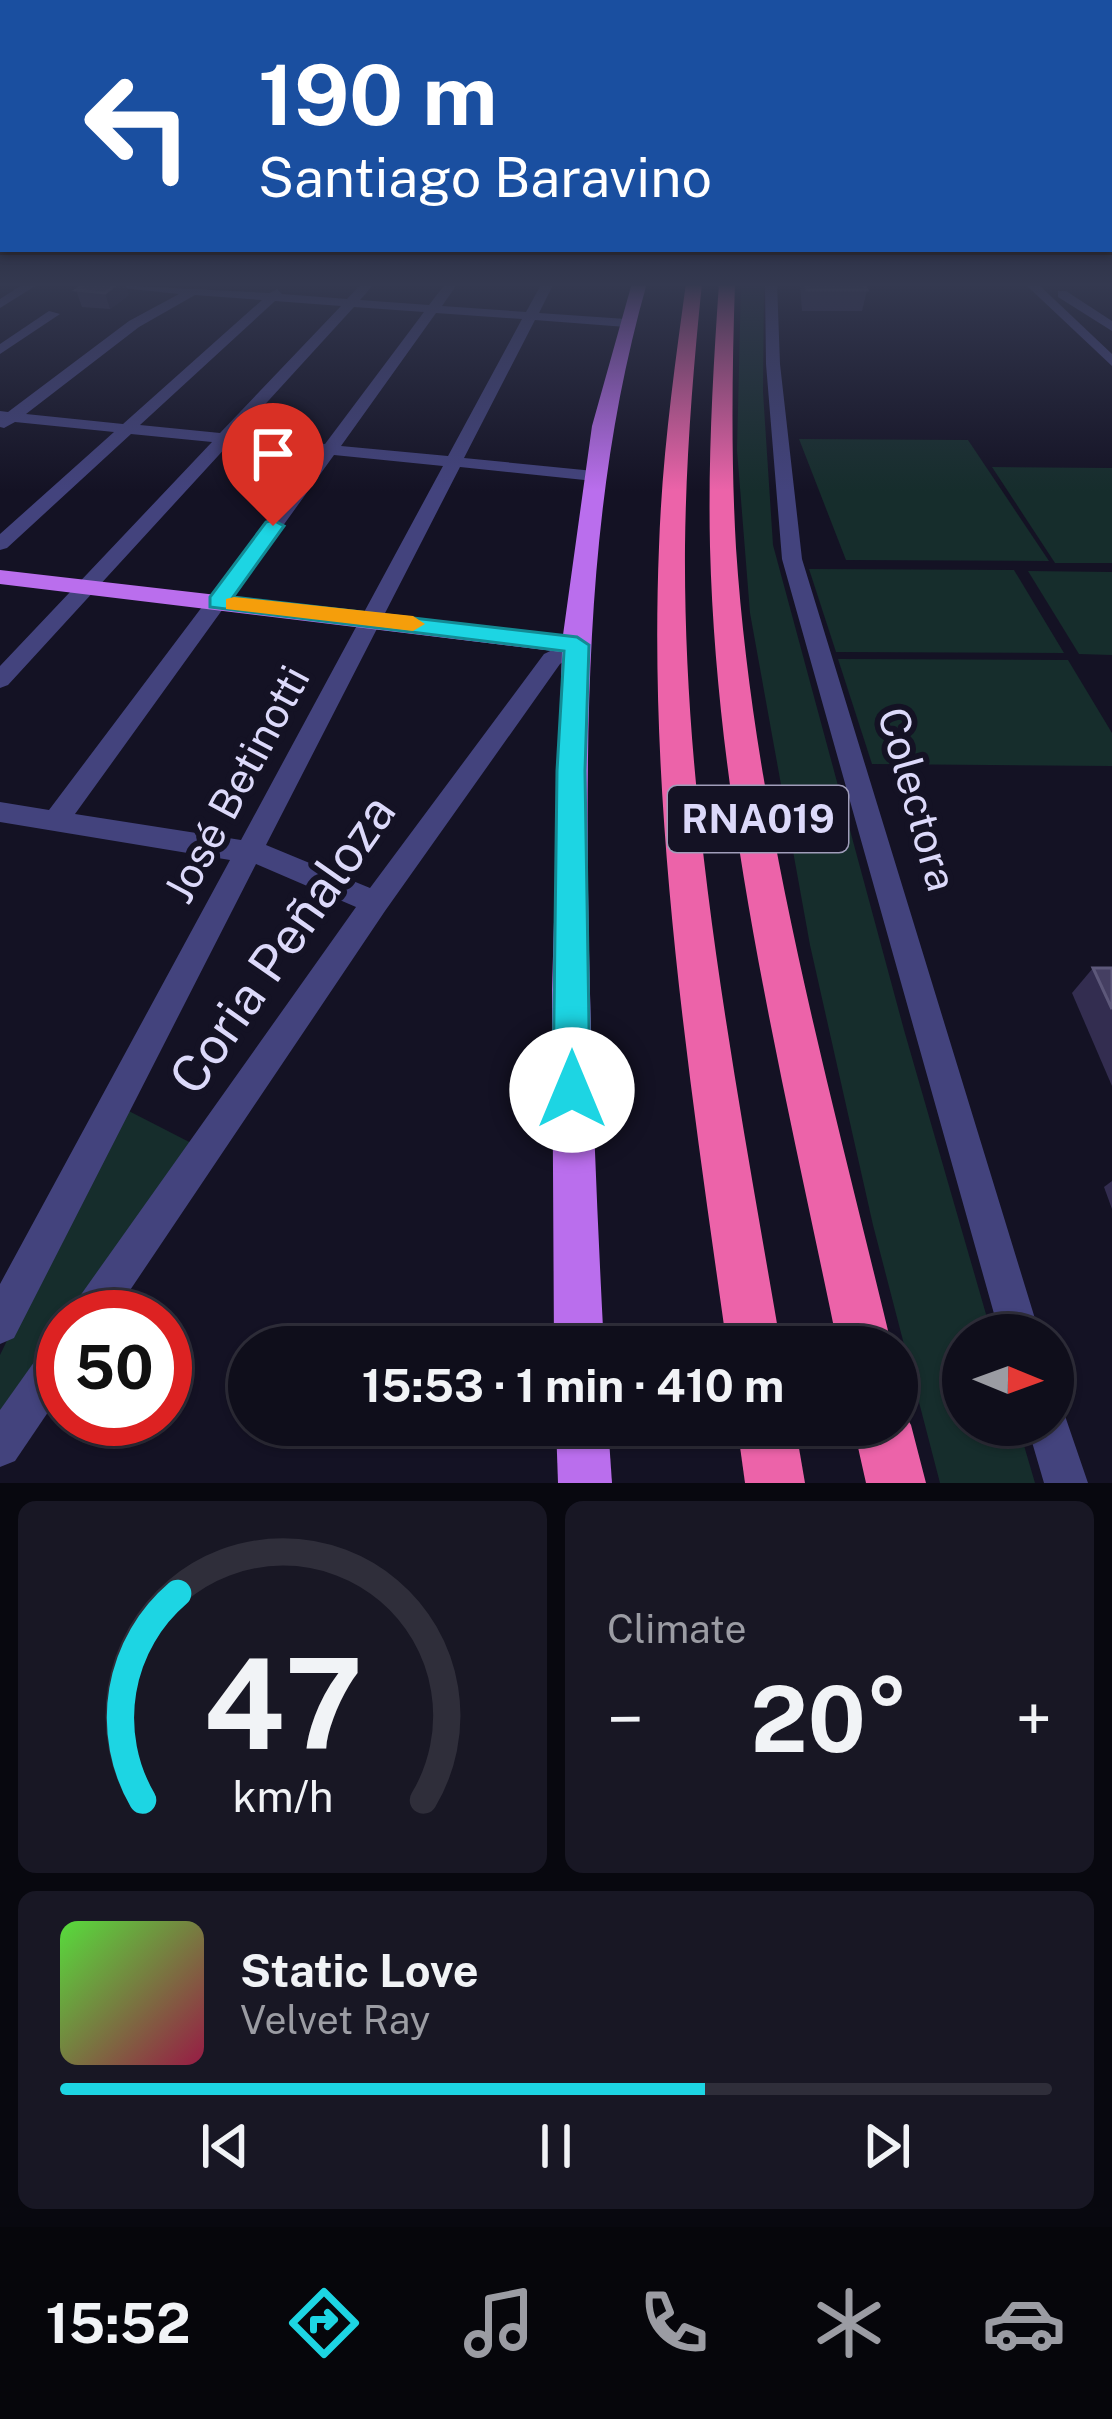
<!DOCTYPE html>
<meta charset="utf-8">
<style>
body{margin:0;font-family:"Public Sans",sans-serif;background:#181724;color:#f1f3f6;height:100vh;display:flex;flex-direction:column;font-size:45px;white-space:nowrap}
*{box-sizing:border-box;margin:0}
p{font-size:39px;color:#9b9ca3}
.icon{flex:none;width:66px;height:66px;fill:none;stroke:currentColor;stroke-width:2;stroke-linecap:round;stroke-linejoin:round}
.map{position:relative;height:1483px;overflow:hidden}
.details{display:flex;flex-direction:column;gap:18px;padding:18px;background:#08080f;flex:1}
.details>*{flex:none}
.guide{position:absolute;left:0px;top:0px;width:1113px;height:252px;box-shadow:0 3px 9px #0004,0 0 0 3px #2f2e3a;background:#1a4fa0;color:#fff;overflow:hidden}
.needle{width:78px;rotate:91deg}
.fabs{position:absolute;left:942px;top:1314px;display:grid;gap:24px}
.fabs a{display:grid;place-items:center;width:132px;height:132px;border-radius:50%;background:#0f0e1b;box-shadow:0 3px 9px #0004,0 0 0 3px #2f2e3a;font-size:60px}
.speed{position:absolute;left:36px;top:1290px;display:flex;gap:24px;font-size:60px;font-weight:700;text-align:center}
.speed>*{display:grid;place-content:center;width:156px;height:156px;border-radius:50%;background:#0f0e1b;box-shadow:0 3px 9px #0004,0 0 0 3px #2f2e3a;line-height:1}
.speed .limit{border:18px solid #d22;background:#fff;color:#111}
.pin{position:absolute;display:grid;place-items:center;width:102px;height:102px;color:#fff;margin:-123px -51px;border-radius:50% 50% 50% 0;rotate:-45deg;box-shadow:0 0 12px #0007}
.pin .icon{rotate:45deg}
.me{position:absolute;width:132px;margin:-66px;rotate:0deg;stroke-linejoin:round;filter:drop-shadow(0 0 9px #0008)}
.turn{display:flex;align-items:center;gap:42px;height:252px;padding:0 60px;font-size:54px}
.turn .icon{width:156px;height:156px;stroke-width:2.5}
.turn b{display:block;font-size:84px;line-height:102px}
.big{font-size:90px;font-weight:700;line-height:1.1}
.details .widget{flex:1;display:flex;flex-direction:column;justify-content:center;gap:18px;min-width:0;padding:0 42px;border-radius:18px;background:#181724}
.details .dial{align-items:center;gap:0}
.dial svg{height:312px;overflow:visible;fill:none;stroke:#2f2e3a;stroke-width:7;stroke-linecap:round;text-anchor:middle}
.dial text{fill:#f1f3f6;stroke:none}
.song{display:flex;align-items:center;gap:36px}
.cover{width:144px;height:144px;border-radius:18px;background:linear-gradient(135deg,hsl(110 70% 55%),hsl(340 70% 35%))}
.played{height:12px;border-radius:6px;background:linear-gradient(90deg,#1dd5e3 65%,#2f2e3a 65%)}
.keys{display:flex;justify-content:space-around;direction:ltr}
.heat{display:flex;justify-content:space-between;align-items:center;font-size:66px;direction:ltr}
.details .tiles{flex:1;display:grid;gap:18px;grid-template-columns:1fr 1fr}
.widget:last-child{grid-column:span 2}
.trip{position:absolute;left:228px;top:1326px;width:690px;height:120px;border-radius:60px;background:#0f0e1b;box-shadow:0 3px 9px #0004,0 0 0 3px #2f2e3a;font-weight:700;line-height:120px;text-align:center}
.menu{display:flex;height:192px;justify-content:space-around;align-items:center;background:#06060b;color:#9b9ca3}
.menu .icon{width:84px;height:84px}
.menu .on{color:#1dd5e3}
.menu b{font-size:54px;color:#f1f3f6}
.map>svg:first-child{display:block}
</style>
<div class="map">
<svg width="1112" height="1483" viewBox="0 0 1112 1483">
<rect width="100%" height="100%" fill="#141224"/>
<g fill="#162d2c">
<polygon points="741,283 764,283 763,392 773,545 904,1030 992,1335 963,1335 963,1425 1018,1425 1035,1483 940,1483 873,1225 810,945 750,613 737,450"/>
<polygon points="799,439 968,440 1049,561 846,560"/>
<polygon points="992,467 1112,468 1112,563 1055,563"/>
<polygon points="809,569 1014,570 1064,653 836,652"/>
<polygon points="1028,571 1112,572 1112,655 1079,654"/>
<polygon points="838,659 1068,660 1112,733 1112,766 872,764"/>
<polygon points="121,1107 199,1147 82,1317 63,1317 63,1345 0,1436 0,1355"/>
</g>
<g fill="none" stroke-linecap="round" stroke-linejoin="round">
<g fill="#43437d" fill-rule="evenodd">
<polygon points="25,283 40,283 0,308 0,299"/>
<path d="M 75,283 L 270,293 L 277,289 L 282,294 L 347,299 L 362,283 L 375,283 L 360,300 L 429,305 L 446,283 L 458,283 L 442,306 L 526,312 L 542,283 L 554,283 L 539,313 L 626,319 L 632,323 L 626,327 L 535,320 L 464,458 L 594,471 L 603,476 L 594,481 L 460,467 L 266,845 L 370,888 L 544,654 L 577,638 L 588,645 L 560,664 L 385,911 L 112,1317 L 69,1317 L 75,1303 L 356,907 L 256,864 L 14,1338 L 0,1344 L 0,1284 L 230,860 L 0,822 L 0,802 L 49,810 L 318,453 L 229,444 L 8,685 L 0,688 L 0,666 L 212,442 L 131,434 L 7,548 L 0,550 L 0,534 L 114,432 L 15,422 L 4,428 L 0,427 L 0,411 L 8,412 L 129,321 L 179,294 ZM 195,295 L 262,300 L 123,424 L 26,414 L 139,327 ZM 275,301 L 341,306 L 220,433 L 140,425 ZM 354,307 L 424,312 L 325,444 L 237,435 ZM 436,313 L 522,319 L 448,456 L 341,446 ZM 334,455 L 443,466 L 241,840 L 75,814 Z"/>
<polygon points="765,283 777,283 780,364 802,559 1040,1335 1000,1335 782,559 766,364"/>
<polygon points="1024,283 1037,283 1112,354 1112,366"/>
<polygon points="1058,291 1066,291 1112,321 1112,331 1058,297"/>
<polygon points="49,311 60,314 0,354 0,344"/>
<polygon points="63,1335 63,1390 15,1461 0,1467 0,1410 49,1341"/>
<polygon points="1053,1406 1063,1410 1088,1483 1044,1483 1027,1425 1053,1425"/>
</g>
<g fill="#ba6eed" fill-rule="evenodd">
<path d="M 632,283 L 647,283 C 590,483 586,683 588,890 C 590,1042 596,1195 604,1347 L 554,1347 L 552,990 L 562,652 L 0,584 L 0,570 L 563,635 L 592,426 Z"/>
<polygon points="556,1425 608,1425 612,1483 558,1483"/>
</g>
<g fill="#ec63a9" fill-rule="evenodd">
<path d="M 686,283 L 702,283 C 693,371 686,458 685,546 C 683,815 736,1083 781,1347 L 727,1347 C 690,1083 648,814 659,547 C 662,458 674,371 686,283 Z"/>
<path d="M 719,283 L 735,283 C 732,372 731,460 736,548 C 754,819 829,1085 892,1347 L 838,1347 C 784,1084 717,817 710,547 C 708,459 713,371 719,283 Z"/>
<polygon points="897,1402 911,1425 926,1483 866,1483 853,1425 897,1425"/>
<polygon points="737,1425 795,1425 805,1483 745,1483"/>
</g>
</g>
<g fill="#332d50">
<polygon points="800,283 863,283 867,290 862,311 802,311"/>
<polygon points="76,290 129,295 110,309 82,307"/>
<polygon points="1093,968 1112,968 1112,1086 1072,993"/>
<polygon points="1112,1181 1112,1209 1104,1187"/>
</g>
<polygon fill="#1f1a37" points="118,283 125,283 129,295 110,309 105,293"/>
<g fill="#453f62" stroke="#5d587a" stroke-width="3">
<polygon points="87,283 118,283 105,293 76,290"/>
<polygon points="806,283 863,283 867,290 807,290"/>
<polygon points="1093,968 1112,968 1112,1009"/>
</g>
<linearGradient id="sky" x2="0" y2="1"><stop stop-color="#0b0a14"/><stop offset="0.58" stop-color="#343950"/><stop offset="1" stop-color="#343950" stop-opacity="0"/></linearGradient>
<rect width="1112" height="491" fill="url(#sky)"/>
<polygon fill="#1dd5e3" stroke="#138a94" stroke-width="3" points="273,520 284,526 233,597 577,637 589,645 585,771 590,1090 585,1103 572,1108 558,1103 553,1090 557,771 564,651 210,607 210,597 266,522"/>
<polygon fill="#f59e0b" points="234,597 413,616 425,624 413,631 226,609 226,599"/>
<g text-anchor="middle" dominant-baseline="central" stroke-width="12" stroke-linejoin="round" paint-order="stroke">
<rect fill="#141224" stroke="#a09dba" stroke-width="3" x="668" y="786" width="180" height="66" rx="9"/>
<g font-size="39" font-weight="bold" fill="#dcd9fa">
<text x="758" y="819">RNA019</text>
</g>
<g font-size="42" fill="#dcd9fa" stroke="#141224">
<text transform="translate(236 784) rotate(-62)">José Betinotti</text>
<text transform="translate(918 799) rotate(74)">Colectora</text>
</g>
<g font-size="51" fill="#dcd9fa" stroke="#141224">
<text transform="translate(282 944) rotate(-55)">Coria Peñaloza</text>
</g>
</g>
</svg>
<div class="fabs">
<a><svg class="needle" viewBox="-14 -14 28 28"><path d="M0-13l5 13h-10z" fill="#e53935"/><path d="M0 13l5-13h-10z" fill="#9b9ca3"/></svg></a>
</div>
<div class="speed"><div class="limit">50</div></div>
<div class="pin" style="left:273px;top:526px;background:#d93025"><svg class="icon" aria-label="arrive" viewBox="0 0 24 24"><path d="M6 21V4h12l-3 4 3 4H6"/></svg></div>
<svg class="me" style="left:572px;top:1090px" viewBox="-20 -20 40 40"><circle r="19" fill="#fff"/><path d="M0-13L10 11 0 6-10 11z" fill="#1dd5e3"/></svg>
<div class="trip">15:53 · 1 min · 410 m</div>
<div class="guide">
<div class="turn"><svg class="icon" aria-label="left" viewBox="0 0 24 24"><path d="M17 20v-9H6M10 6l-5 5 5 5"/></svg><div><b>190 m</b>Santiago Baravino</div></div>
</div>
</div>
<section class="details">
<div class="tiles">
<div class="widget dial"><svg viewBox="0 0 100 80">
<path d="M14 69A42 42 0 1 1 86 69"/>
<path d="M14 69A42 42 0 0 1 23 16" stroke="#1dd5e3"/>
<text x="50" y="56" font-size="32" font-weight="700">47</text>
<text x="50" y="72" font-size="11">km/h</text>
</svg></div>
<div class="widget"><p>Climate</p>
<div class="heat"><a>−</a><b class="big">20°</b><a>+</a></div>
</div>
<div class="widget">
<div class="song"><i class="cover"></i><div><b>Static Love</b><p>Velvet Ray</p></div></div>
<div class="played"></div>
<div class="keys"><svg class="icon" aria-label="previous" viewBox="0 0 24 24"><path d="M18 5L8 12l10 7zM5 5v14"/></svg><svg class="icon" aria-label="pause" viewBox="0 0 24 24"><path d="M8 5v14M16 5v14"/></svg><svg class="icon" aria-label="next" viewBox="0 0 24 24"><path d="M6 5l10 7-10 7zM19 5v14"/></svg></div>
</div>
</div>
</section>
<nav class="menu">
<b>15:52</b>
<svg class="icon on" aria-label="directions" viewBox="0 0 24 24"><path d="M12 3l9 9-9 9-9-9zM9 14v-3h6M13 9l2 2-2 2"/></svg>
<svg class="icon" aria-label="music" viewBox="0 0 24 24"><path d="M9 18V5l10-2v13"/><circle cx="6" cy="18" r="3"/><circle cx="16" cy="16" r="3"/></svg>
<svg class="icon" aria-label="phone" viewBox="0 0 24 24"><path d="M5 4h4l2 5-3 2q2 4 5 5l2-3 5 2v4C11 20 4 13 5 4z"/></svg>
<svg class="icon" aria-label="climate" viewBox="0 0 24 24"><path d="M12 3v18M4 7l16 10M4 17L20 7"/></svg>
<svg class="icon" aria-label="car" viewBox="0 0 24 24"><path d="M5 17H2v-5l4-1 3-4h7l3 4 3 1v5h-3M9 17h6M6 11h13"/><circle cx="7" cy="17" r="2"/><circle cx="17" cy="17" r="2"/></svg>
</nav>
